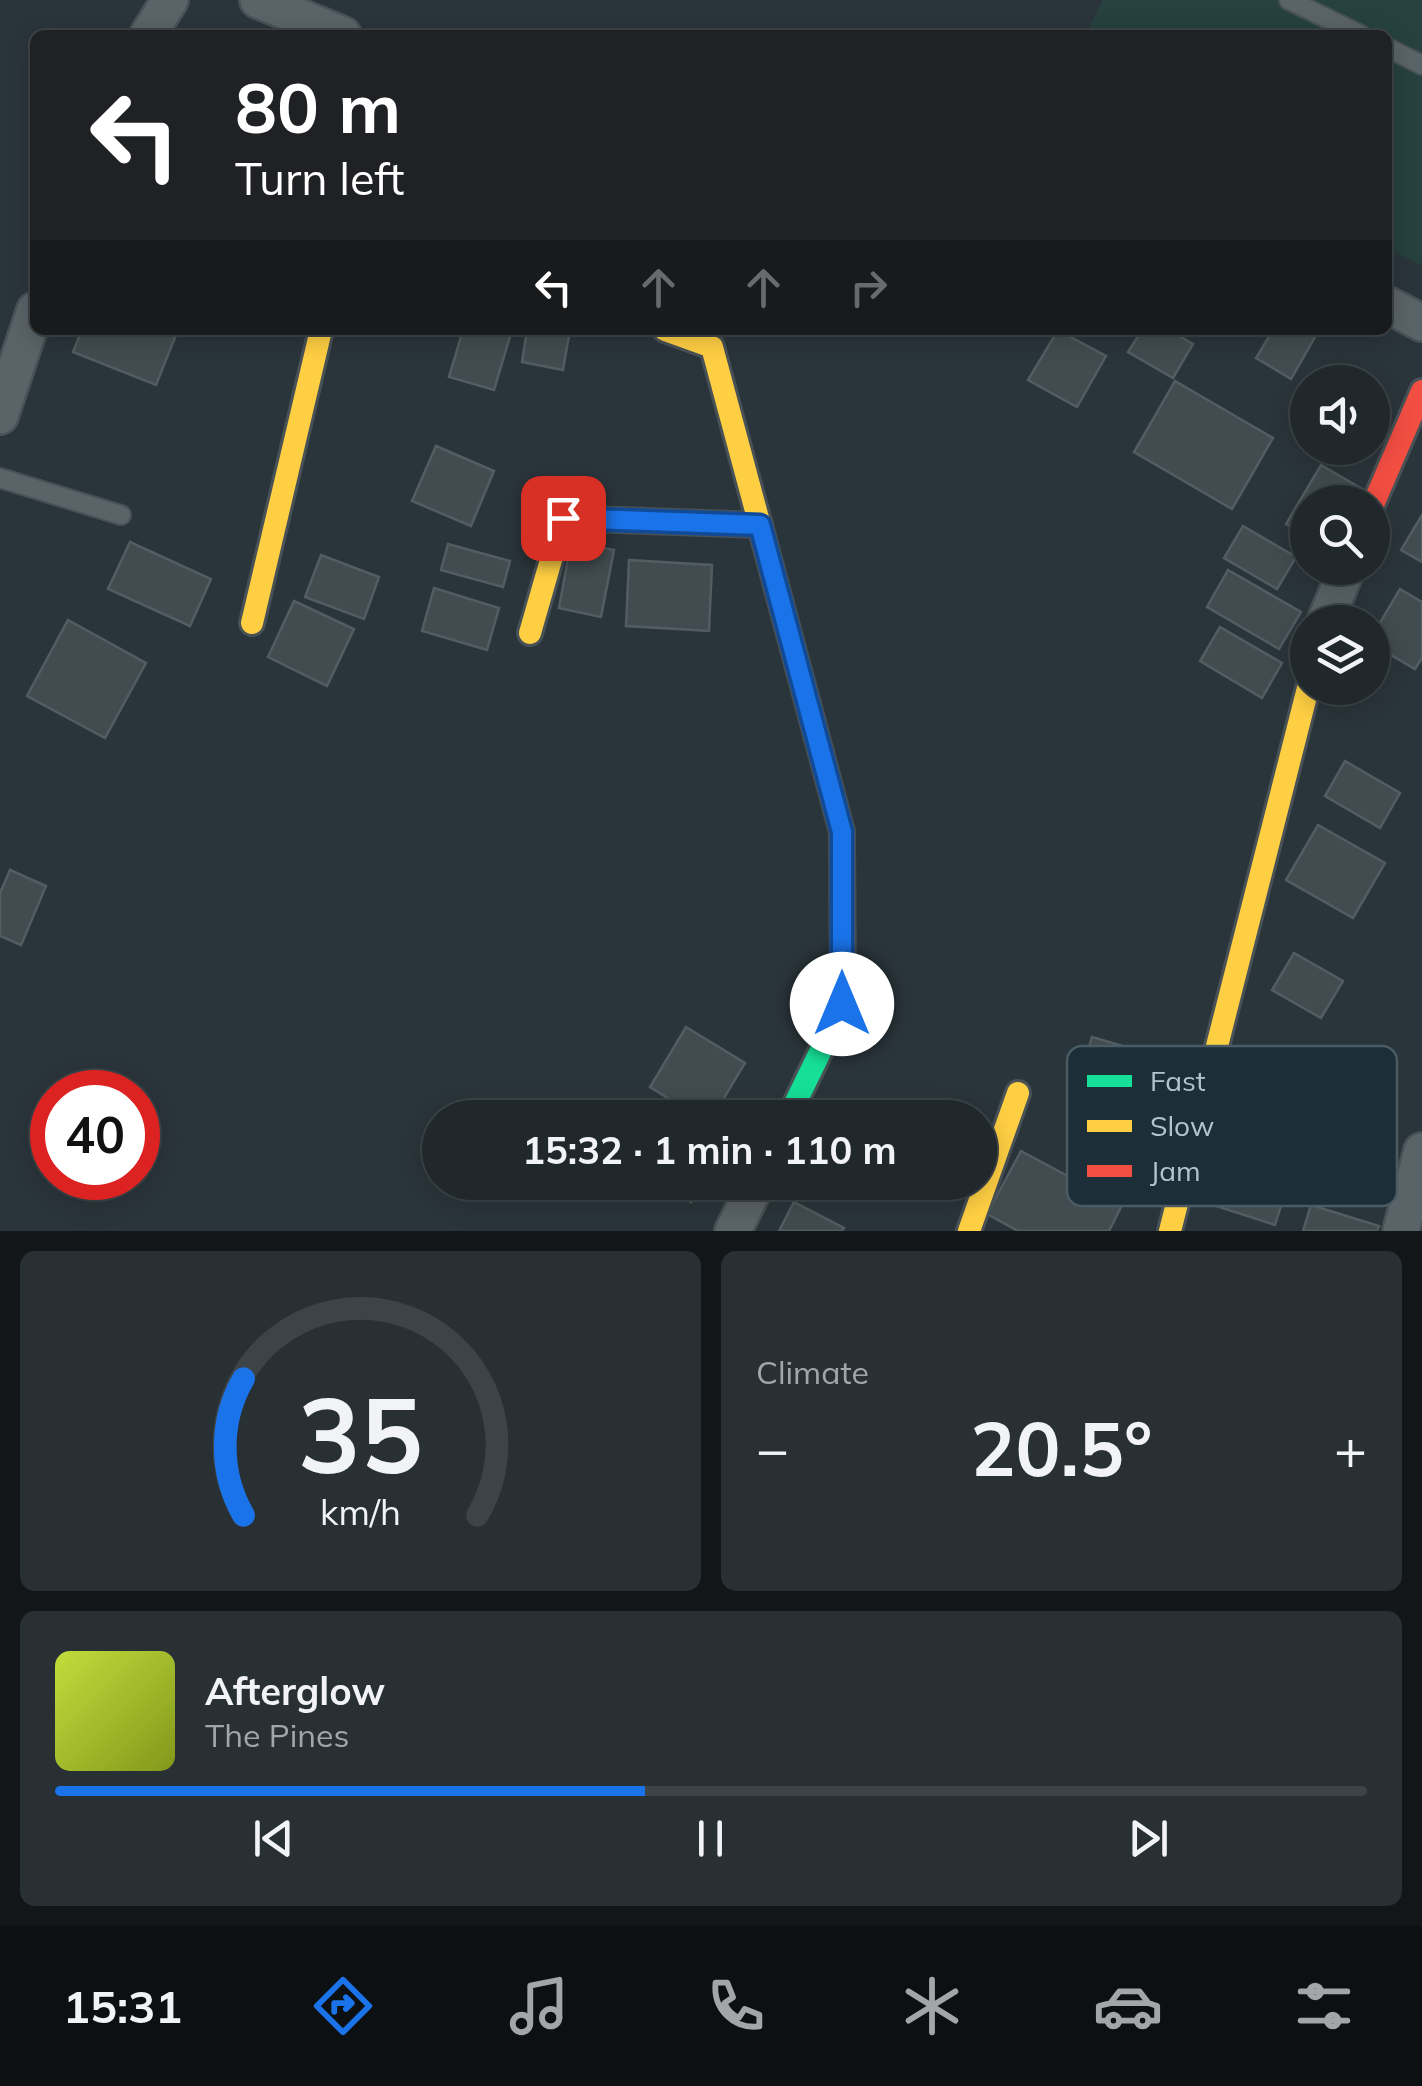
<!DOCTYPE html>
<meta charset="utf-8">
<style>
body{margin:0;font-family:Mulish,sans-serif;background:#283034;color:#f1f3f6;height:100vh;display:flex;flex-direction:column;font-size:38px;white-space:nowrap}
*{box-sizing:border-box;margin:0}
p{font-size:32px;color:#a2a6a9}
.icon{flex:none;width:55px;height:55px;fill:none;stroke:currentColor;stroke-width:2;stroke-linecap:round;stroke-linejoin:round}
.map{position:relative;height:1231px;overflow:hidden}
.drawer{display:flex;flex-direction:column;gap:20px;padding:20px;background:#121618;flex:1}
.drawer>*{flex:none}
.guide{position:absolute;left:30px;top:30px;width:1362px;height:305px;border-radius:15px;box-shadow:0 5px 25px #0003,0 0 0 2px #3d4448;background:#202124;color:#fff;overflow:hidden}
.buttons{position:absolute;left:1290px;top:365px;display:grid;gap:20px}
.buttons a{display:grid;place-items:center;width:100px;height:100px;border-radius:50%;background:#20282c;box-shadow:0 5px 25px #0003,0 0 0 2px #3d4448;font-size:50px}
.speed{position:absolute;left:30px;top:1070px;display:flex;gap:20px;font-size:50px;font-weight:700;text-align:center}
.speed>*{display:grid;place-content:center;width:130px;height:130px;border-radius:50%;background:#20282c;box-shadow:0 5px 25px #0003,0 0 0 2px #3d4448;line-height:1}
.speed .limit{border:15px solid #d22;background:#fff;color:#111}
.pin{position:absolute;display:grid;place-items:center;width:85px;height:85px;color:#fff;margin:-42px;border-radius:20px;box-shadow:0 5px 15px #0006}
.me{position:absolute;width:110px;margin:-55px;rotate:0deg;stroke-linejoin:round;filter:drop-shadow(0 0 8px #0008)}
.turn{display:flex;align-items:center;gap:35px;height:210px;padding:0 40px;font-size:45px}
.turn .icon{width:130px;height:130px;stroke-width:2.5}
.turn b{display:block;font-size:70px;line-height:85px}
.lanes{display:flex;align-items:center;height:95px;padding:0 40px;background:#0003;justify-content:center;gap:50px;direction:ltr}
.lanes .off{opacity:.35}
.big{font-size:75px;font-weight:700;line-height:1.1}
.drawer .tile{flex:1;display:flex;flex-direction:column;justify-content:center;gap:15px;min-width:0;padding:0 35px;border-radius:15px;background:#283034}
.drawer .dial{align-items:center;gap:0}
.dial svg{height:260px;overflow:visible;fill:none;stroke:#3d4448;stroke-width:7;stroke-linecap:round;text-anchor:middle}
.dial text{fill:#f1f3f6;stroke:none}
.song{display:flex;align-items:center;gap:30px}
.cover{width:120px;height:120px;border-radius:15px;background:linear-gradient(135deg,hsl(70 70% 55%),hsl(70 70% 35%))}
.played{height:10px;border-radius:5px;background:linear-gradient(90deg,#1a73e8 45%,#3d4448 45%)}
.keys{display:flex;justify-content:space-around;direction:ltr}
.heat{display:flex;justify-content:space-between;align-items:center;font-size:55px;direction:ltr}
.drawer .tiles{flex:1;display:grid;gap:20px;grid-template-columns:1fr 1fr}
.tile:last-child{grid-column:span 2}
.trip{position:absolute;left:422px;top:1100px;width:575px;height:100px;border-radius:50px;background:#20282c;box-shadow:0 5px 25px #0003,0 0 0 2px #3d4448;font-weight:700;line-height:100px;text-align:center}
.menu{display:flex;height:160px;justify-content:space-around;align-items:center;background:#0d1012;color:#a2a6a9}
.menu .icon{width:70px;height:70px}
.menu .current{color:#1a73e8}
.menu b{font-size:45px;color:#f1f3f6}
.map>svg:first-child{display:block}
</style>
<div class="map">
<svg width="1422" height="1231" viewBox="0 0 1422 1231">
<rect width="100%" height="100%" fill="#2a353b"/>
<polygon fill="#26413e" points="1103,0 1422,0 1422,266 1388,248 1388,35 1085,35"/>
<g fill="#424c50" stroke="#525d62" stroke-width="2.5">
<polygon points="82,330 178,330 156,385 73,352"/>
<polygon points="463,330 512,330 494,390 449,377"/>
<polygon points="527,330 570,330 563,370 522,362"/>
<polygon points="1058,330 1106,356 1077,407 1028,380"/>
<polygon points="1142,330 1169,330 1193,344 1173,378 1128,352"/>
<polygon points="1273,330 1319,330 1291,379 1256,358"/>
<polygon points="1175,381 1273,438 1232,509 1134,452"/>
<polygon points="436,446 494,471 471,526 412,501"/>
<polygon points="1321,465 1364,490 1357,502 1308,502 1308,536 1286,524"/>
<polygon points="1422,515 1422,562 1401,550"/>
<polygon points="1243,526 1296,557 1277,589 1224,558"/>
<polygon points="130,542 211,579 190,626 108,589"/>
<polygon points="571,542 614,550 601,617 559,608"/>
<polygon points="448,544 510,561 503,587 441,570"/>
<polygon points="321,555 379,577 364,619 305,597"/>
<polygon points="629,560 712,565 709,631 626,626"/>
<polygon points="1228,570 1301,612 1279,649 1207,607"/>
<polygon points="434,588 499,608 487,650 422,631"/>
<polygon points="1400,589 1422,602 1422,658 1415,669 1372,644 1372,636"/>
<polygon points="294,601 354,629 327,686 268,657"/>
<polygon points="68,620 146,663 105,738 27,696"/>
<polygon points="1220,627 1282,663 1262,698 1200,661"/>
<polygon points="1345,761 1400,793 1380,828 1325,796"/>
<polygon points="1318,825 1385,863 1353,918 1286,880"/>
<polygon points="10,870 46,886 21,945 0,936 0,893"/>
<polygon points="1294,953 1343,981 1321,1018 1272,990"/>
<polygon points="686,1027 745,1063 712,1118 700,1118 650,1087"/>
<polygon points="1092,1037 1167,1059 1157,1095 1082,1072"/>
<polygon points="1021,1151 1122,1205 1109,1231 1018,1231 987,1214"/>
<polygon points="1232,1156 1291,1174 1275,1225 1216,1206"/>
<polygon points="651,1182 701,1182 691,1202"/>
<polygon points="794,1202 844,1228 842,1231 779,1231"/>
<polygon points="1311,1205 1379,1226 1377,1231 1303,1231"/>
</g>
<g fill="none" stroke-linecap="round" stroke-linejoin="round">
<g stroke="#485155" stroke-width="22">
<g id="lane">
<polyline points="1289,0 1361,35"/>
<polyline points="1388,48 1422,65"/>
<polyline points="0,478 121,515"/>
</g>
</g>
<g stroke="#485155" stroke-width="40">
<g id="street">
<polyline points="258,0 343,35"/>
<polyline points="148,35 170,0"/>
<polyline points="1388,305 1422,323"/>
<polyline points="0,416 35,310"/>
<polyline points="1325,622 1347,568"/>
<polyline points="733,1231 757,1182"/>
<polyline points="1401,1231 1422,1151"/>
</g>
</g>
<g stroke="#485155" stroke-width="28">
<polyline id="fast" points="788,1118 843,1005 842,832 821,753"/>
</g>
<g stroke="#485155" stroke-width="28">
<g id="slow">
<polyline points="665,330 712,347 821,753"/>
<polyline points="252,623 321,330"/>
<polyline points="530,633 563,518 760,525"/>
<polyline points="969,1231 1018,1093"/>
<polyline points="1170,1231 1308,688"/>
</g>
</g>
<g stroke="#485155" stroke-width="28">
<polyline id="jam" points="1372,507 1422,391"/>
</g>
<use href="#lane" stroke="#5a6368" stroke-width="18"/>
<use href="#street" stroke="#5a6368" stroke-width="35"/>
<use href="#fast" stroke="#16e098" stroke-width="22"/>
<use href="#slow" stroke="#ffcf43" stroke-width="22"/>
<use href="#jam" stroke="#f24e42" stroke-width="22"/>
</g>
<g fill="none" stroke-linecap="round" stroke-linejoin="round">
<g stroke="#114b97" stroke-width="25">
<polyline id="route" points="563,518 760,525 842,832 842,1004"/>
</g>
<use href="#route" stroke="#1a73e8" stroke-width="18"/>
</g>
<rect x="1067" y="1046" width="330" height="160" rx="15" fill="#1c2e37" stroke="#4a5b64" stroke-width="2.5"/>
<rect x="1087" y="1075" width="45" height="12" fill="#16e098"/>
<rect x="1087" y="1120" width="45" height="12" fill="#ffcf43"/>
<rect x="1087" y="1165" width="45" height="12" fill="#f24e42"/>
<g font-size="28" fill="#b4c4cc">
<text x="1150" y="1091">Fast</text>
<text x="1150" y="1136">Slow</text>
<text x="1150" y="1181">Jam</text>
</g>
</svg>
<div class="buttons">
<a><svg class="icon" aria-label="sound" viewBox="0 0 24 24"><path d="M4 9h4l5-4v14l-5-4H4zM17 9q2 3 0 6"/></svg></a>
<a><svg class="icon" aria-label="search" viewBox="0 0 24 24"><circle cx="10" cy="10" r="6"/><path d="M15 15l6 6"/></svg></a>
<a><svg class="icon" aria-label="layers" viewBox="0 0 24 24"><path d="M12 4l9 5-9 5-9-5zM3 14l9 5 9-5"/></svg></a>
</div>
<div class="speed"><div class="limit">40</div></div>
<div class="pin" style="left:563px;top:518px;background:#d93025"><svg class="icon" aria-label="arrive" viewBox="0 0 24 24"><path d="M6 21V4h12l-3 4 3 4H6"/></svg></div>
<svg class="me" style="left:842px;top:1004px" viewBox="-20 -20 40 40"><circle r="19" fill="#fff"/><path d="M0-13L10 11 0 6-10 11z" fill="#1a73e8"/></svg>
<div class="trip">15:32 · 1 min · 110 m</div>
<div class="guide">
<div class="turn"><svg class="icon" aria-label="left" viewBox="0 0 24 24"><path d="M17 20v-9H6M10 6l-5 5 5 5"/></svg><div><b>80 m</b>Turn left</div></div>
<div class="lanes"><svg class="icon" aria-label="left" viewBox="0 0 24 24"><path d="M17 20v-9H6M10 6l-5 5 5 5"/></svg><svg class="icon off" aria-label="ahead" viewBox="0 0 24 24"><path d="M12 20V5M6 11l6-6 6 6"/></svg><svg class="icon off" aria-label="ahead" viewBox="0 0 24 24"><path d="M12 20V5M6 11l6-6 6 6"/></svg><svg class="icon off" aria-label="right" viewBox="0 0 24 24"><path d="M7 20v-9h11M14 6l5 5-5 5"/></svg></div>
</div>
</div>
<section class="drawer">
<div class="tiles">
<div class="tile dial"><svg viewBox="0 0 100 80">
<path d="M14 69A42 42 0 1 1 86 69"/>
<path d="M14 69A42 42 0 0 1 14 27" stroke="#1a73e8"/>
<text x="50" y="56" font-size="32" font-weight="700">35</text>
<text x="50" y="72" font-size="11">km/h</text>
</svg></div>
<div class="tile"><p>Climate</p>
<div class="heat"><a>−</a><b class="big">20.5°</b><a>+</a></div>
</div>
<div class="tile">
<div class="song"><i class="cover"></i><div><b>Afterglow</b><p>The Pines</p></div></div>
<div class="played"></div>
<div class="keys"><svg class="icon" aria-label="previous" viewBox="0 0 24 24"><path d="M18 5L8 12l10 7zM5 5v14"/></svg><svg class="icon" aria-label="pause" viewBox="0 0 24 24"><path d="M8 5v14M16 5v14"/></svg><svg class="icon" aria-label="next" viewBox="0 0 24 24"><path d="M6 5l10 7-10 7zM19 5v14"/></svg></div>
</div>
</div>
</section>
<nav class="menu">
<b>15:31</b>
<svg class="icon current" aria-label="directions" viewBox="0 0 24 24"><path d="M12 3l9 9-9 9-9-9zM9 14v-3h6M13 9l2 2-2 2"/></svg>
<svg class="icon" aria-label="music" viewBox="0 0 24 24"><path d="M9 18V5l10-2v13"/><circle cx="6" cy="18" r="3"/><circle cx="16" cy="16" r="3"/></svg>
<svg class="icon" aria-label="phone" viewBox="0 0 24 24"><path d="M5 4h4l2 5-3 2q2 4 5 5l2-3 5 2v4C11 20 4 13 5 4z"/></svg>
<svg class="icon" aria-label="climate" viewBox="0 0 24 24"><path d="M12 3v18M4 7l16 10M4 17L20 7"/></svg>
<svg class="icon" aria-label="car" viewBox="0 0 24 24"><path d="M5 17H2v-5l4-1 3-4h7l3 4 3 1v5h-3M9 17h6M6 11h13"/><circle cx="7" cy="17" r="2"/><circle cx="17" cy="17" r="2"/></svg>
<svg class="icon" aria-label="filters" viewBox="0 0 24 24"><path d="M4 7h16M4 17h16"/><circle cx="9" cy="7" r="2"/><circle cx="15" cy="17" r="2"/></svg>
</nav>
